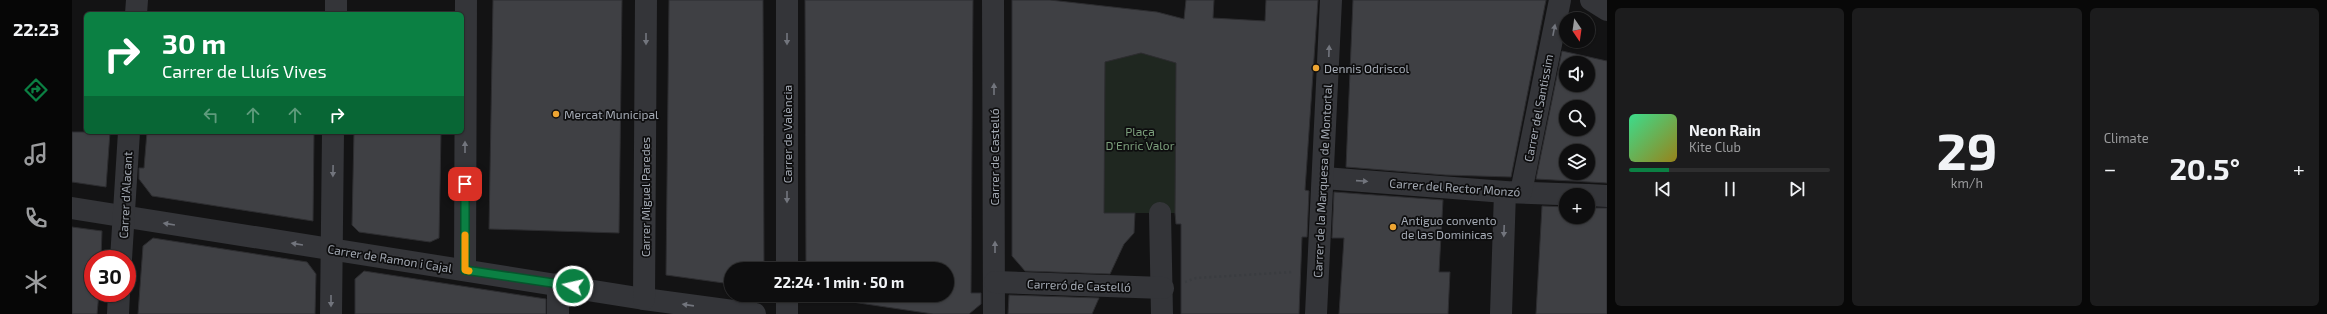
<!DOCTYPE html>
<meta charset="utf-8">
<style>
body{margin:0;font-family:"Exo 2",sans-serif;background:#1c1c1d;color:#f1f3f6;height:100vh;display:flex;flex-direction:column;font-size:15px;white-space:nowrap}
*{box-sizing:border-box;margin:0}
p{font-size:13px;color:#9b9c9e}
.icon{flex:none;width:22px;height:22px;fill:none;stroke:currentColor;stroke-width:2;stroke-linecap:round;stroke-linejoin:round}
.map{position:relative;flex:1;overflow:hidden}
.details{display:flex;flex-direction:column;gap:8px;padding:8px;background:#080808;width:720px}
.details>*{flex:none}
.banner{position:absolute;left:12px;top:12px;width:380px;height:122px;border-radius:6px;box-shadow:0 1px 3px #0004,0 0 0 1px #2e2e2f;background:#0b8043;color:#fff;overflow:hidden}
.needle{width:26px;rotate:167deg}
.buttons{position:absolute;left:1487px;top:12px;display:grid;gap:8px}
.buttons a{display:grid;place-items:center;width:36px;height:36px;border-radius:50%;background:#0e0e0f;box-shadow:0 1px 3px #0004,0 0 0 1px #2e2e2f;font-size:20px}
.speed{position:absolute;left:12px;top:250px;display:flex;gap:8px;font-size:20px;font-weight:700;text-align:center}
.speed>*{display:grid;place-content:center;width:52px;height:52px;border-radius:50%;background:#0e0e0f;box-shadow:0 1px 3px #0004,0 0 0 1px #2e2e2f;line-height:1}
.speed .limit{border:6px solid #d22;background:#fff;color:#111}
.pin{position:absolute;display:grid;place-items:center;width:34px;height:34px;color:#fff;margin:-17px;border-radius:8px;box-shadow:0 2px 6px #0006}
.me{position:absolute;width:44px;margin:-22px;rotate:279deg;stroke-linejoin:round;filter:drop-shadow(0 0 3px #0008)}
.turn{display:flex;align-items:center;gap:14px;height:84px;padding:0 12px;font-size:18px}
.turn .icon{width:52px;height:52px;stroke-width:2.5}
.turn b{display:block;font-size:28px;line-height:34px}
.lanes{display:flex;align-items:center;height:38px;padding:0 12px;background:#0003;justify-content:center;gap:20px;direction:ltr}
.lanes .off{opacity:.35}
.big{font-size:30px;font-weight:700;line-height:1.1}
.details .widget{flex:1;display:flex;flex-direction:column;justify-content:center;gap:6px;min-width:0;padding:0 14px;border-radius:6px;background:#1c1c1d}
.details .dial{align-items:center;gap:0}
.dial b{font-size:52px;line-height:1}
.song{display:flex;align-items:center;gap:12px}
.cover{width:48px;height:48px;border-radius:6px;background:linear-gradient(135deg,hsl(150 70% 55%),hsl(50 70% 35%))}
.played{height:4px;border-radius:2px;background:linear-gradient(90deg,#0b8043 20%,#2e2e2f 20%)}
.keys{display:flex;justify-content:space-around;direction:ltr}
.heat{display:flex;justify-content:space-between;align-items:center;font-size:22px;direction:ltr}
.details .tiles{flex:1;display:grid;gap:8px;grid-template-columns:repeat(3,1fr)}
.trip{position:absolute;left:652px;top:262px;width:230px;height:40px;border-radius:20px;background:#0e0e0f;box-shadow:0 1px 3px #0004,0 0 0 1px #2e2e2f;font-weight:700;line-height:40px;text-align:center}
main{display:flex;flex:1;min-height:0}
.tab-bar{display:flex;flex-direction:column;width:72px;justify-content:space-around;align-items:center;background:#060606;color:#9b9c9e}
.tab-bar .icon{width:28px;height:28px}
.tab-bar .selected{color:#0b8043}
.tab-bar b{font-size:18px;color:#f1f3f6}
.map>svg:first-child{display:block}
</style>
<main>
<nav class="tab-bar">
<b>22:23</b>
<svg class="icon selected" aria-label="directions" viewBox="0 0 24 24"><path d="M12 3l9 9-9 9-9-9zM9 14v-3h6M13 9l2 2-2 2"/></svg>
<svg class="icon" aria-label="music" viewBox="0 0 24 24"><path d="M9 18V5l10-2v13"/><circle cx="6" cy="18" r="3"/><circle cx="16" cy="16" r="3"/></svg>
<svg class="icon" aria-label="phone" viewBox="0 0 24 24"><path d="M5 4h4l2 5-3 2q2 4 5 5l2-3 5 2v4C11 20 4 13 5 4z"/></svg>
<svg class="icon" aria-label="climate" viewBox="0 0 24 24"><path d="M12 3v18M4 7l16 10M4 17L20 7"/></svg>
</nav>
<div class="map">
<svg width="1535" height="314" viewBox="0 0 1535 314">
<rect width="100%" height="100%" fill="#131314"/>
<polygon fill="#1f2720" points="1069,53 1104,63 1103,213 1032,213 1033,62"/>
<g fill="#3f4044" stroke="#2d2d30" fill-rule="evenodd">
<polygon points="421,0 550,0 547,233 417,229"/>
<polygon points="597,0 691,0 692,269 659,269 659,284 594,275"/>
<polygon points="733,0 901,0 899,293 909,293 909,304 897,314 861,314 733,295 875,295 875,269 734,269"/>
<polygon points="940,0 978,0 1085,12 1112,19 1114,0 1142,0 1141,18 1193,21 1194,0 1246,0 1233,190 1237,191 1235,237 1230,237 1227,314 1109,314 1109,224 1104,224 1103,213 1104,63 1069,53 1033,62 1032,213 1063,213 1062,233 1052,244 1038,274 953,271 940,256"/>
<polygon points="1281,0 1474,0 1439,177 1373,175 1274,167"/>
<path d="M 1490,51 L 1535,61 L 1535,183 L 1464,179 ZM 1494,63 L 1516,63 L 1516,85 L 1494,85 ZM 1494,107 L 1516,107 L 1516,129 L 1494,129 ZM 1494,151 L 1516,151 L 1516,173 L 1494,173 Z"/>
<polygon points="0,132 38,132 34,187 0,182"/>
<polygon points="75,132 242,132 241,221 80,196 67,179 67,168 72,168"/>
<polygon points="282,132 369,132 367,238 358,242 287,232 280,225"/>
<polygon points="1262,192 1371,200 1367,272 1378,272 1376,314 1267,314 1272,238 1260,238"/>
<polygon points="1470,206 1494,207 1494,217 1516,217 1516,208 1535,208 1535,314 1464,314"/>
<polygon points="0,227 30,231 29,259 21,259 21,293 27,293 25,314 0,314"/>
<polygon points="81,238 235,262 244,274 243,314 66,314 71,246"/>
<polygon points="292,271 474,299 474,314 283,314 283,279"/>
<polygon points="937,295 1027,298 1020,314 936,314"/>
</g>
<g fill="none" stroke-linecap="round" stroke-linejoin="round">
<polyline stroke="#3a3c40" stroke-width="2.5" stroke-dasharray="2 3" stroke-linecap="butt" points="1113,282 1124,278 1221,272"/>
<g stroke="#343539" stroke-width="22">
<polyline points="715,0 715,269"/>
<polyline points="921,0 922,314"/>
<polyline points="1519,0 1535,10"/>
<polyline points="64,14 65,0"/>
<polyline points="264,14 264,0"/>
<polyline points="1252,178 1433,192 1514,195"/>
<polyline points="1449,192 1488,0"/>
<polyline points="1516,195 1535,196"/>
<polyline points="0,208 572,299 683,314"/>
<polyline points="1088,213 1090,314"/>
<polyline points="49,259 57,132"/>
<polyline points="393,270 394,0"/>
<polyline points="923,282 1091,288"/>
<polyline points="572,299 574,0"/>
<polyline points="46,314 47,293"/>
<polyline points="259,314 261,132"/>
<polyline points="486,314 486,284"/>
<polyline points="715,314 715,295"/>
<polyline points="1244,314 1259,0"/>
<polyline points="1429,314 1433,192"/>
</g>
</g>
<defs><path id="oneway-solid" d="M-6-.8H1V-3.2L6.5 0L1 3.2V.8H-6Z"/></defs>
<g fill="#72757d">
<use href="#oneway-solid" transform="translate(1482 30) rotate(-79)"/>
<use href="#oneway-solid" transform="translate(574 39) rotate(90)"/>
<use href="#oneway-solid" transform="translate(715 39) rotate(90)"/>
<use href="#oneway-solid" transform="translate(1257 51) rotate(-88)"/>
<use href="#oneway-solid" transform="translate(922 89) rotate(-90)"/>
<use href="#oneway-solid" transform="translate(393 147) rotate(-90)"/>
<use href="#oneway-solid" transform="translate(261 171) rotate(91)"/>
<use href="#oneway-solid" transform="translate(1290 181) rotate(4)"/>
<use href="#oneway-solid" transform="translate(715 197) rotate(90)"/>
<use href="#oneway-solid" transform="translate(97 224) rotate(-171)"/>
<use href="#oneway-solid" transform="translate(1432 231) rotate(92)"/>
<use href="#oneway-solid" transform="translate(225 244) rotate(-171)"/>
<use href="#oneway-solid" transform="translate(923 247) rotate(-90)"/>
<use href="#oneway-solid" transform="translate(259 301) rotate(90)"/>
<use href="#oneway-solid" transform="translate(616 305) rotate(-172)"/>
</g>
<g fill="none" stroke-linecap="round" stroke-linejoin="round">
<g stroke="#07532c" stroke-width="10">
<polyline id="route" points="393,184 393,270 501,286"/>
</g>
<use href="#route" stroke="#0b8043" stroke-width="7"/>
<polyline stroke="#f59e0b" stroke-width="7" points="393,235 393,270 397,271"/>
</g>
<g fill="#eda432" stroke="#0e0e0f" stroke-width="1.5">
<circle cx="1244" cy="68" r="4"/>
<circle cx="484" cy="114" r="4"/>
<circle cx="1321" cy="227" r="4"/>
</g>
<g text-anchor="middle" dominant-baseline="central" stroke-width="3.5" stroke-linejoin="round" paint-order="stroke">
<g font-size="12" fill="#a4aab4" stroke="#0e0e0f" text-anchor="start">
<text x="1252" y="68">Dennis Odriscol</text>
<text x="492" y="114">Mercat Municipal</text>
<text x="1329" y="220">Antiguo convento<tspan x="1329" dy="14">de las Dominicas</tspan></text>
</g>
<g font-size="12" fill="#a4aab4" stroke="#0e0e0f">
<text transform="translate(1466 108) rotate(-79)">Carrer del Santissim</text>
<text transform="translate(715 134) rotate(-90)">Carrer de València</text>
<text transform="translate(922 157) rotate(-90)">Carrer de Castelló</text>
<text transform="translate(1250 181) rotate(-87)">Carrer de la Marquesa de Montortal</text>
<text transform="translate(1383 187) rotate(4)">Carrer del Rector Monzó</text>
<text transform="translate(53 195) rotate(-87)">Carrer d'Alacant</text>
<text transform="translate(573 197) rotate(-90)">Carrer Miguel Paredes</text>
<text transform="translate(318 258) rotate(9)">Carrer de Ramon i Cajal</text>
<text transform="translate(1007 285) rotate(2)">Carreró de Castelló</text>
</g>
<g font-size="12" fill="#7c9f7c" stroke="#0e0e0f">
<text x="1068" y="131">Plaça<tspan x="1068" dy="14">D'Enric Valor</tspan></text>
</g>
</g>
</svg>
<div class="buttons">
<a><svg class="needle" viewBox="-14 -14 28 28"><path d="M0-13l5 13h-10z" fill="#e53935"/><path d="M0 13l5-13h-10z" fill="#9b9c9e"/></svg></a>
<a><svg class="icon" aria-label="sound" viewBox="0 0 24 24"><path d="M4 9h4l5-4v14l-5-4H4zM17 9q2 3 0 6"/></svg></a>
<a><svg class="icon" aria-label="search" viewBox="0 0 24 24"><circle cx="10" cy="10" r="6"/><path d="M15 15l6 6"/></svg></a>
<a><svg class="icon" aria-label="layers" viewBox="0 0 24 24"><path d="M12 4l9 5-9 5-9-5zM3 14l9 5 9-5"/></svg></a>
<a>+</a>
</div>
<div class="speed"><div class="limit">30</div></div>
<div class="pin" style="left:393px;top:184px;background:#d93025"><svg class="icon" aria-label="arrive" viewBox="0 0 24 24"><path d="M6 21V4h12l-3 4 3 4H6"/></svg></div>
<svg class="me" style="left:501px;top:286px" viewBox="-20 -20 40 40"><circle r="17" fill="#0b8043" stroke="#fff" stroke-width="3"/><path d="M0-11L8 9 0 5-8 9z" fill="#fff"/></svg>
<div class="trip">22:24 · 1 min · 50 m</div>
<div class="banner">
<div class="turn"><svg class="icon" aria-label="right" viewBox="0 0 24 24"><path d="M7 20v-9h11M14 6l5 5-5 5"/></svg><div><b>30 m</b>Carrer de Lluís Vives</div></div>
<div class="lanes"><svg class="icon off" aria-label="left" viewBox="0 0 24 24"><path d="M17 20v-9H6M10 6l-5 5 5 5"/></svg><svg class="icon off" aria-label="ahead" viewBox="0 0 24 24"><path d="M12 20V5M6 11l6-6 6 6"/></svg><svg class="icon off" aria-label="ahead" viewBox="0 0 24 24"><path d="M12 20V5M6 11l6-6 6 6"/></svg><svg class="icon" aria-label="right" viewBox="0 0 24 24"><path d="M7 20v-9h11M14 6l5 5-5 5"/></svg></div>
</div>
</div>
<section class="details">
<div class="tiles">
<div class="widget">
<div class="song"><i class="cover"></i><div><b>Neon Rain</b><p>Kite Club</p></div></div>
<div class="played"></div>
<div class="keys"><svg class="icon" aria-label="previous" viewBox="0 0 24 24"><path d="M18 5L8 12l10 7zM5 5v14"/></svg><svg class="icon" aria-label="pause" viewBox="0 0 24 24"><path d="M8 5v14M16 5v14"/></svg><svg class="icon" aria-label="next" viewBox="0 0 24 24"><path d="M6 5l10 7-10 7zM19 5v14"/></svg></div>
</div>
<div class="widget dial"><b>29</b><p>km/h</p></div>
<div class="widget"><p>Climate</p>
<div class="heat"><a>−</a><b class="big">20.5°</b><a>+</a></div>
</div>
</div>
</section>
</main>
